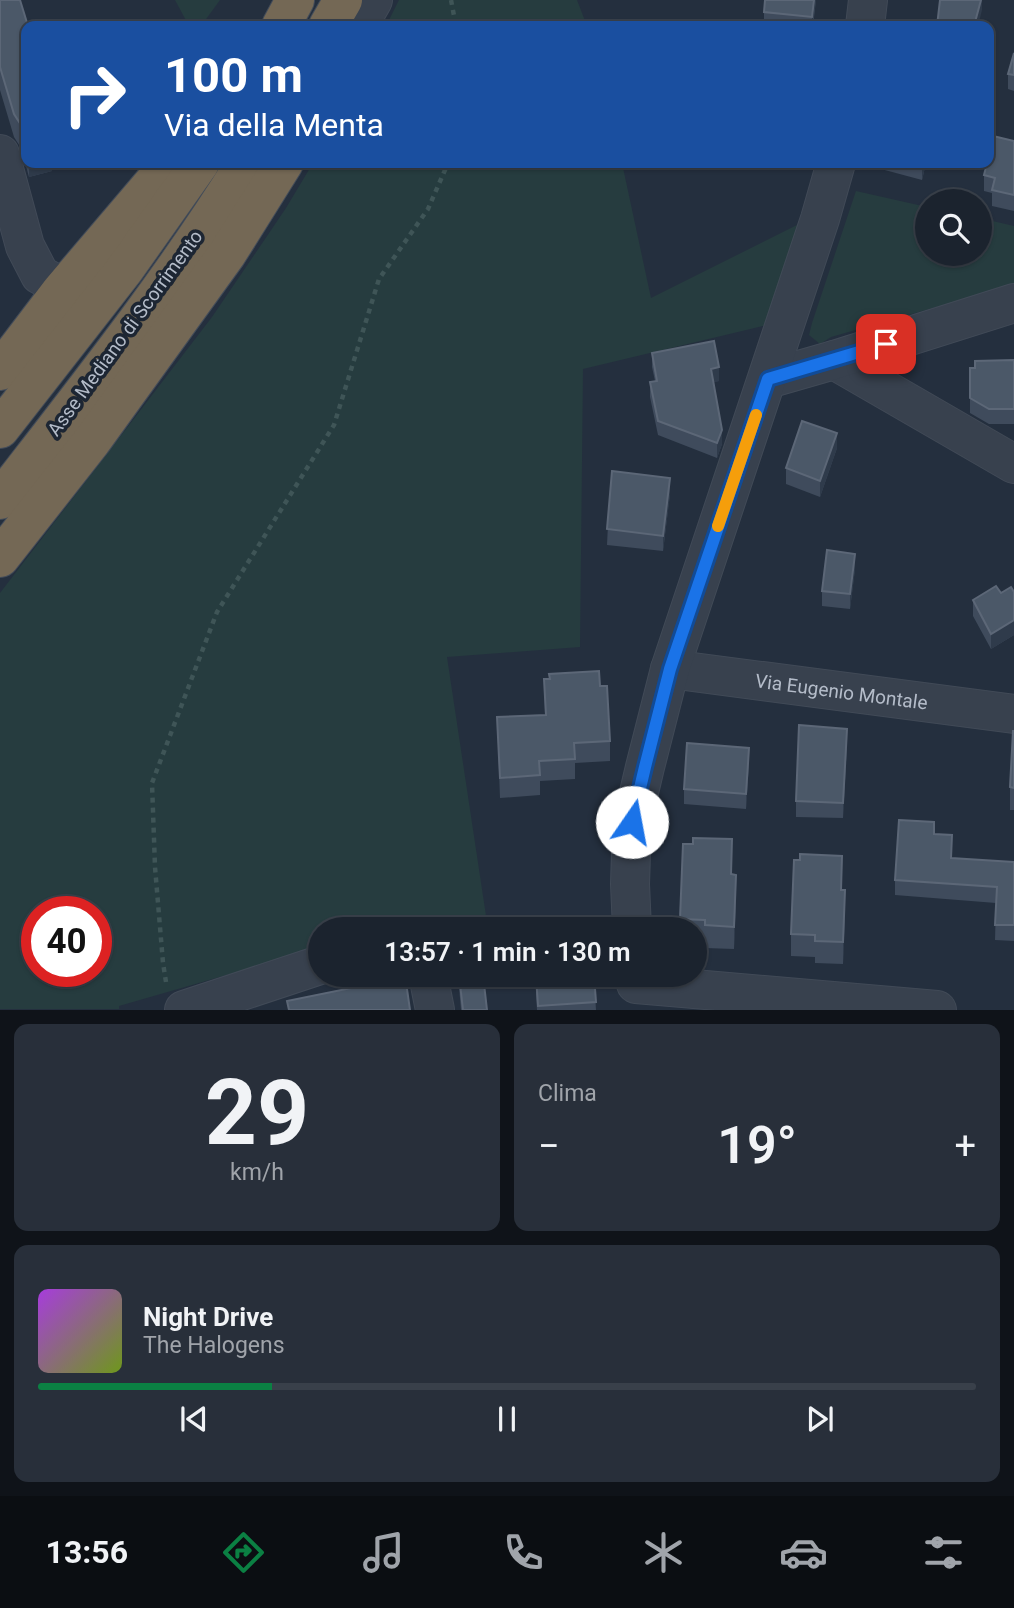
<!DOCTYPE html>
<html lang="it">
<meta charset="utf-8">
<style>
body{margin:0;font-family:Roboto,sans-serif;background:#282f3a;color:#f1f3f6;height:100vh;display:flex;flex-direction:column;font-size:26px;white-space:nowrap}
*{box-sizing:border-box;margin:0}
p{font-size:23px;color:#a0a4aa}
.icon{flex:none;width:38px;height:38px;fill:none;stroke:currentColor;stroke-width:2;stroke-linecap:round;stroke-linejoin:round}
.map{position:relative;height:1010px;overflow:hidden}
.details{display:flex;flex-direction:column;gap:14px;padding:14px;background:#0f1319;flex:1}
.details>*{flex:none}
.top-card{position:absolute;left:21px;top:21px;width:973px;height:147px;border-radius:14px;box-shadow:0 2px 5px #0004,0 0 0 2px #39404a;background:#1a4fa0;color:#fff;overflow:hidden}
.fabs{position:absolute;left:915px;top:189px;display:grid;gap:14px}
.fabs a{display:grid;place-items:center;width:77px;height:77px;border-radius:50%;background:#1b232e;box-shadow:0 2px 5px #0004,0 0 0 2px #39404a;font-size:35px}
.speed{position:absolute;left:21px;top:896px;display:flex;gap:14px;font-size:35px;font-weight:700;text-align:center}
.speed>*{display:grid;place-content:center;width:91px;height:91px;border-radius:50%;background:#1b232e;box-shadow:0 2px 5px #0004,0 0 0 2px #39404a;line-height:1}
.speed .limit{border:10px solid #d22;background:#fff;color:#111}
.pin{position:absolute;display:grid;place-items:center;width:60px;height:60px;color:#fff;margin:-30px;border-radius:14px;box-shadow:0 4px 10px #0006}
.me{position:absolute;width:77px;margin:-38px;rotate:12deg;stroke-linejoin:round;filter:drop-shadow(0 0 5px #0008)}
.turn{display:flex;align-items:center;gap:24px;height:147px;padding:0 28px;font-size:32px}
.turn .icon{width:91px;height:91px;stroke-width:2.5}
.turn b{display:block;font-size:49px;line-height:60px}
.big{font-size:52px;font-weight:600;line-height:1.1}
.details .card{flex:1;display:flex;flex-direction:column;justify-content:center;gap:10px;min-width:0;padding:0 24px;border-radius:14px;background:#282f3a}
.details .dial{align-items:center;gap:0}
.dial b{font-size:91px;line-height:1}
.song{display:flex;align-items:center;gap:21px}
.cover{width:84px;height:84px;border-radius:10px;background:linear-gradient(135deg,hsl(280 70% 55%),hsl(80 70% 35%))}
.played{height:7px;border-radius:4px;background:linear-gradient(90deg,#0b8043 25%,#39404a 25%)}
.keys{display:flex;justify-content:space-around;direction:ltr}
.heat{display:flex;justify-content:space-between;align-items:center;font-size:38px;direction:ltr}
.details .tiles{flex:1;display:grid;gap:14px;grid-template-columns:1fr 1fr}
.card:last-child{grid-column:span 2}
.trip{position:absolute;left:308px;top:917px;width:399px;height:70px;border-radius:35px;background:#1b232e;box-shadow:0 2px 5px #0004,0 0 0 2px #39404a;font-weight:600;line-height:70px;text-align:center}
.dock{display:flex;height:112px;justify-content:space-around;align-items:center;background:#0b0e12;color:#a0a4aa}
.dock .icon{width:49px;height:49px}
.dock .active{color:#0b8043}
.dock b{font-size:32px;color:#f1f3f6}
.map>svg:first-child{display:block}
</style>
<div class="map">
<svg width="1014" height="1010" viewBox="0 0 1014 1010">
<rect width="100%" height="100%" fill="#242f3e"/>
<g fill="#263c3f" fill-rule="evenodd">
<polygon points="175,0 220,0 201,26 189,26"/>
<polygon points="399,0 577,0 587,26 386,26"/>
<path d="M 313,163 L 622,163 L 651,298 L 799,224 L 767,325 L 583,369 L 580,647 L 447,657 L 488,929 L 426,929 L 420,920 L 387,929 L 320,929 L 320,948 L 119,1006 L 119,1009 L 0,1009 L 0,593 L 212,317 L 286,208 ZM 37,912 L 96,912 L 96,971 L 37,971 Z"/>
<polygon points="856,191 927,207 928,254 980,254 980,218 1014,226 1014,285 831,337 820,344 809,335 812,323"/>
</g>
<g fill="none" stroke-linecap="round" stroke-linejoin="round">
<g stroke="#414a57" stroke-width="40">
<g id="minor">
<polyline points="358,26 373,0"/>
<polyline points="865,26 868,0"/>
<polyline points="0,154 25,246 40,275 53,282 61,291"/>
<polyline points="834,360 1014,464"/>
<polyline points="768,379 834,360 1014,303"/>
<path id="s1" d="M 670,669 L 1014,714"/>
<polyline points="632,929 630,884 632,822 645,767 670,669 820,219 836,163"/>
<polyline points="428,975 435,1010"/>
<polyline points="636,984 937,1010"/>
<polyline points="184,1010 320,965"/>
</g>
</g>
<g stroke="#434c59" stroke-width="40">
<g id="highway">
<polyline points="281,26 295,0"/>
<polyline points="328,26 343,0"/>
<polyline points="0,371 61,291 170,163"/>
<polyline points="0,429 125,269 200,163"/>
<path d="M 0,500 C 85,390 172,281 245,163"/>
<polyline points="0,558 92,441 227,254 284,163"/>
</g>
</g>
<g stroke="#3f5557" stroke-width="4.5" stroke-dasharray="5 5" stroke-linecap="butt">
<polyline points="451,0 456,26"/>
<polyline points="166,982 163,963 155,867 152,783 217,612 334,425 379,279 428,209 448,163"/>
</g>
<use href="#minor" stroke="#38414e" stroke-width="38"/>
<use href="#highway" stroke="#746855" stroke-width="38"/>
</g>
<g fill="#3f4b5c">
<polygon points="0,0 26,26 26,163 52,163 52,171 29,177 21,148 14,137 0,90"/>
<polygon points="816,0 813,26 764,26 764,12"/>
<polygon points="1014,53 1014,91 1008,89 1008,74"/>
<polygon points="1014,141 1014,211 992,206 992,193 984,191 984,175"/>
<polygon points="881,163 926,163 922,180 881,169"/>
<polygon points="652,353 719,381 713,382 722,444 717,458 658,435 650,397 650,382 655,381 652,367"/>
<polygon points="1014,360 1014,424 989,424 970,413 970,368"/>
<polygon points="837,448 820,497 786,484 786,468"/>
<polygon points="670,494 663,551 607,545 609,503"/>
<polygon points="855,569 850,609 822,606 822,591"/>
<polygon points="1014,592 1014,635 991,649 973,616 973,600"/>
<polygon points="544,679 600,686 610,741 610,761 575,763 575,779 540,781 540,795 500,798 497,717 545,715"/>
<polygon points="1014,731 1014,810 1010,810 1010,787"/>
<polygon points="847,744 843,818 796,817 796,801"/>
<polygon points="749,763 746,809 684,804 684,789"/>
<polygon points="934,834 952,858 1014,862 1014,941 995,940 996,903 895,895 895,880"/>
<polygon points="683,844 731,875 736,897 734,949 705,948 705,942 695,942 695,929 680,929"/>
<polygon points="842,890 845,912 843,964 815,963 815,957 791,956 791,934"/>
<polygon points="458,975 483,975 487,1010 461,1010"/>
<polygon points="535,975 594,975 596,1010 537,1010"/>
</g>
<g fill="#2f3b4b">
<polygon points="814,0 816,0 812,26 812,17"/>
<polygon points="981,0 982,0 982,10 978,26 974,26"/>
<polygon points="29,163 52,163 52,171 29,177"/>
<polygon points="922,163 926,163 922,180"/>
<polygon points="719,367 719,381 711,383 711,369"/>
<polygon points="722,430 722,444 717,458 717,443"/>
<polygon points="837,433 837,448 820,497 820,481"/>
<polygon points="670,478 670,494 663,551 663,536"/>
<polygon points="855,554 855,569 850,609 850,594"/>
<polygon points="1014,620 1014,635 991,649 991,634"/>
<polygon points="847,729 847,744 843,818 843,803"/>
<polygon points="749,748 749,763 746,809 746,794"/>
<polygon points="736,875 736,897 734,949 734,927"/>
<polygon points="845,890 845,912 843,964 843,942"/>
</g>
<g fill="#4b5868" stroke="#5c6777" stroke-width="2">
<polygon points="0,0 20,0 28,26 26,26 26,144 21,125 14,114 0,67"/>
<polygon points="765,0 814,0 812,17 764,12"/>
<polygon points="940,0 981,0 974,26 937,26"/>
<polygon points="1014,53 1014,75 1008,74"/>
<polygon points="993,136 1014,141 1014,195 992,190 995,178 984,175 987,163 989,163 989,156"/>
<polygon points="714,341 719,367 711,369 722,430 717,443 658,421 650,382 657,381 652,353"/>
<polygon points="1014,360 1014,409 989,409 970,398 970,368 975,368 975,361"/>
<polygon points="802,421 837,433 820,481 786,468"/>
<polygon points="612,471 670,478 663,536 607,529"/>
<polygon points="827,550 855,554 850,594 822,591"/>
<polygon points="996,586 1001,593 1011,587 1014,592 1014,620 991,634 973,600"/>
<polygon points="599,671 600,686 607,686 610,741 574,743 575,759 539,761 540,775 500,778 497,717 546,715 544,679 550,679 549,674"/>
<polygon points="799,725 847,729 843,803 796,801"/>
<polygon points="1013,731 1014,731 1014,788 1010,787"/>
<polygon points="687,743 749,748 746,794 684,789"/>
<polygon points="899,820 934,822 934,834 952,835 951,858 1014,862 1014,925 995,925 997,887 895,880"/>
<polygon points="693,838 732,839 731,874 736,875 734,927 705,925 705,920 680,919 683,844 693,844"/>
<polygon points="800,854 842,856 841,890 845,890 843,942 815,941 815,935 791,934 794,860 800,860"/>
<polygon points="382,975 405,975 410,1010 289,1010 287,1001 371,984 370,977"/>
<polygon points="459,975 483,975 487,1010 463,1010"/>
<polygon points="536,975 594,975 596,1002 538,1006"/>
</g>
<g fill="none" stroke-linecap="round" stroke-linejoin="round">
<g stroke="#114b97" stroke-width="18">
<polyline id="route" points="632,822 645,767 670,669 768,379 886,344"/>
</g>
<use href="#route" stroke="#1a73e8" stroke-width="12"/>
<polyline stroke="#f59e0b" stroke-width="12" points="718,526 756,415"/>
</g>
<g text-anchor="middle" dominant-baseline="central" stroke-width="7" stroke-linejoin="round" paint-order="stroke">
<g font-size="19" fill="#b4bcc9" stroke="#1d2633">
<text transform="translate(125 333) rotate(-54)">Asse Mediano di Scorrimento</text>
<text stroke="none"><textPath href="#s1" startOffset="173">Via Eugenio Montale</textPath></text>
</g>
</g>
</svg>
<div class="fabs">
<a><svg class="icon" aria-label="search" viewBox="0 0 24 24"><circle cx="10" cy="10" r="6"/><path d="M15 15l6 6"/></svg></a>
</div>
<div class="speed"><div class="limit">40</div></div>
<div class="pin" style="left:886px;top:344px;background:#d93025"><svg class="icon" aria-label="arrive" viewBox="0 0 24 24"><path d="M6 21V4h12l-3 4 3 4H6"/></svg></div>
<svg class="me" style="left:632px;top:822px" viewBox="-20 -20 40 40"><circle r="19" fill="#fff"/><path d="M0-13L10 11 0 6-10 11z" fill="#1a73e8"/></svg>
<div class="trip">13:57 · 1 min · 130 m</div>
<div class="top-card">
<div class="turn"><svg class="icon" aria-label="right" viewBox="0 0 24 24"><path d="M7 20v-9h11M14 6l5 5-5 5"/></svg><div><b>100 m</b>Via della Menta</div></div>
</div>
</div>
<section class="details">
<div class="tiles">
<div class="card dial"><b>29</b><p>km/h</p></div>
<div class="card"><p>Clima</p>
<div class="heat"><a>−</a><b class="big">19°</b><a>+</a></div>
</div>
<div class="card">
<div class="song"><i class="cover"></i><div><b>Night Drive</b><p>The Halogens</p></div></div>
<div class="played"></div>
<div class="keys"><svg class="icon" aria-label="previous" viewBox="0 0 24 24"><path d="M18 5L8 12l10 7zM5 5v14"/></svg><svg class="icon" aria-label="pause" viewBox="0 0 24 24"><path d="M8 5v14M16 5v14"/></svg><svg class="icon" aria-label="next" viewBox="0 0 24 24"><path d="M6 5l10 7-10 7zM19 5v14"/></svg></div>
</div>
</div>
</section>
<nav class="dock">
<b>13:56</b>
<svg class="icon active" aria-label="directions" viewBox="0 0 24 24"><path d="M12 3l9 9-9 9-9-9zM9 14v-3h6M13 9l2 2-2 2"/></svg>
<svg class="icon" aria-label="music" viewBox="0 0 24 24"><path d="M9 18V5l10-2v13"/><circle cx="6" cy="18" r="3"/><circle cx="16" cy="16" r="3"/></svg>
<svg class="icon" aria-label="phone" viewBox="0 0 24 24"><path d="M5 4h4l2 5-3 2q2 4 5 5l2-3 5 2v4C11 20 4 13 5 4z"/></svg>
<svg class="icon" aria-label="climate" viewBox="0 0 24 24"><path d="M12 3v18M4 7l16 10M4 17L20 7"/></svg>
<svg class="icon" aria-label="car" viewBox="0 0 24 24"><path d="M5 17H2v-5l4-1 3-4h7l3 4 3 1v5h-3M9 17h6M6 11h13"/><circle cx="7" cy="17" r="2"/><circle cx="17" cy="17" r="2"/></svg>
<svg class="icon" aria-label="filters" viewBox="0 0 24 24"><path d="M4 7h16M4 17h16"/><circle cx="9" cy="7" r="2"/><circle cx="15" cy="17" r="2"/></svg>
</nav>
